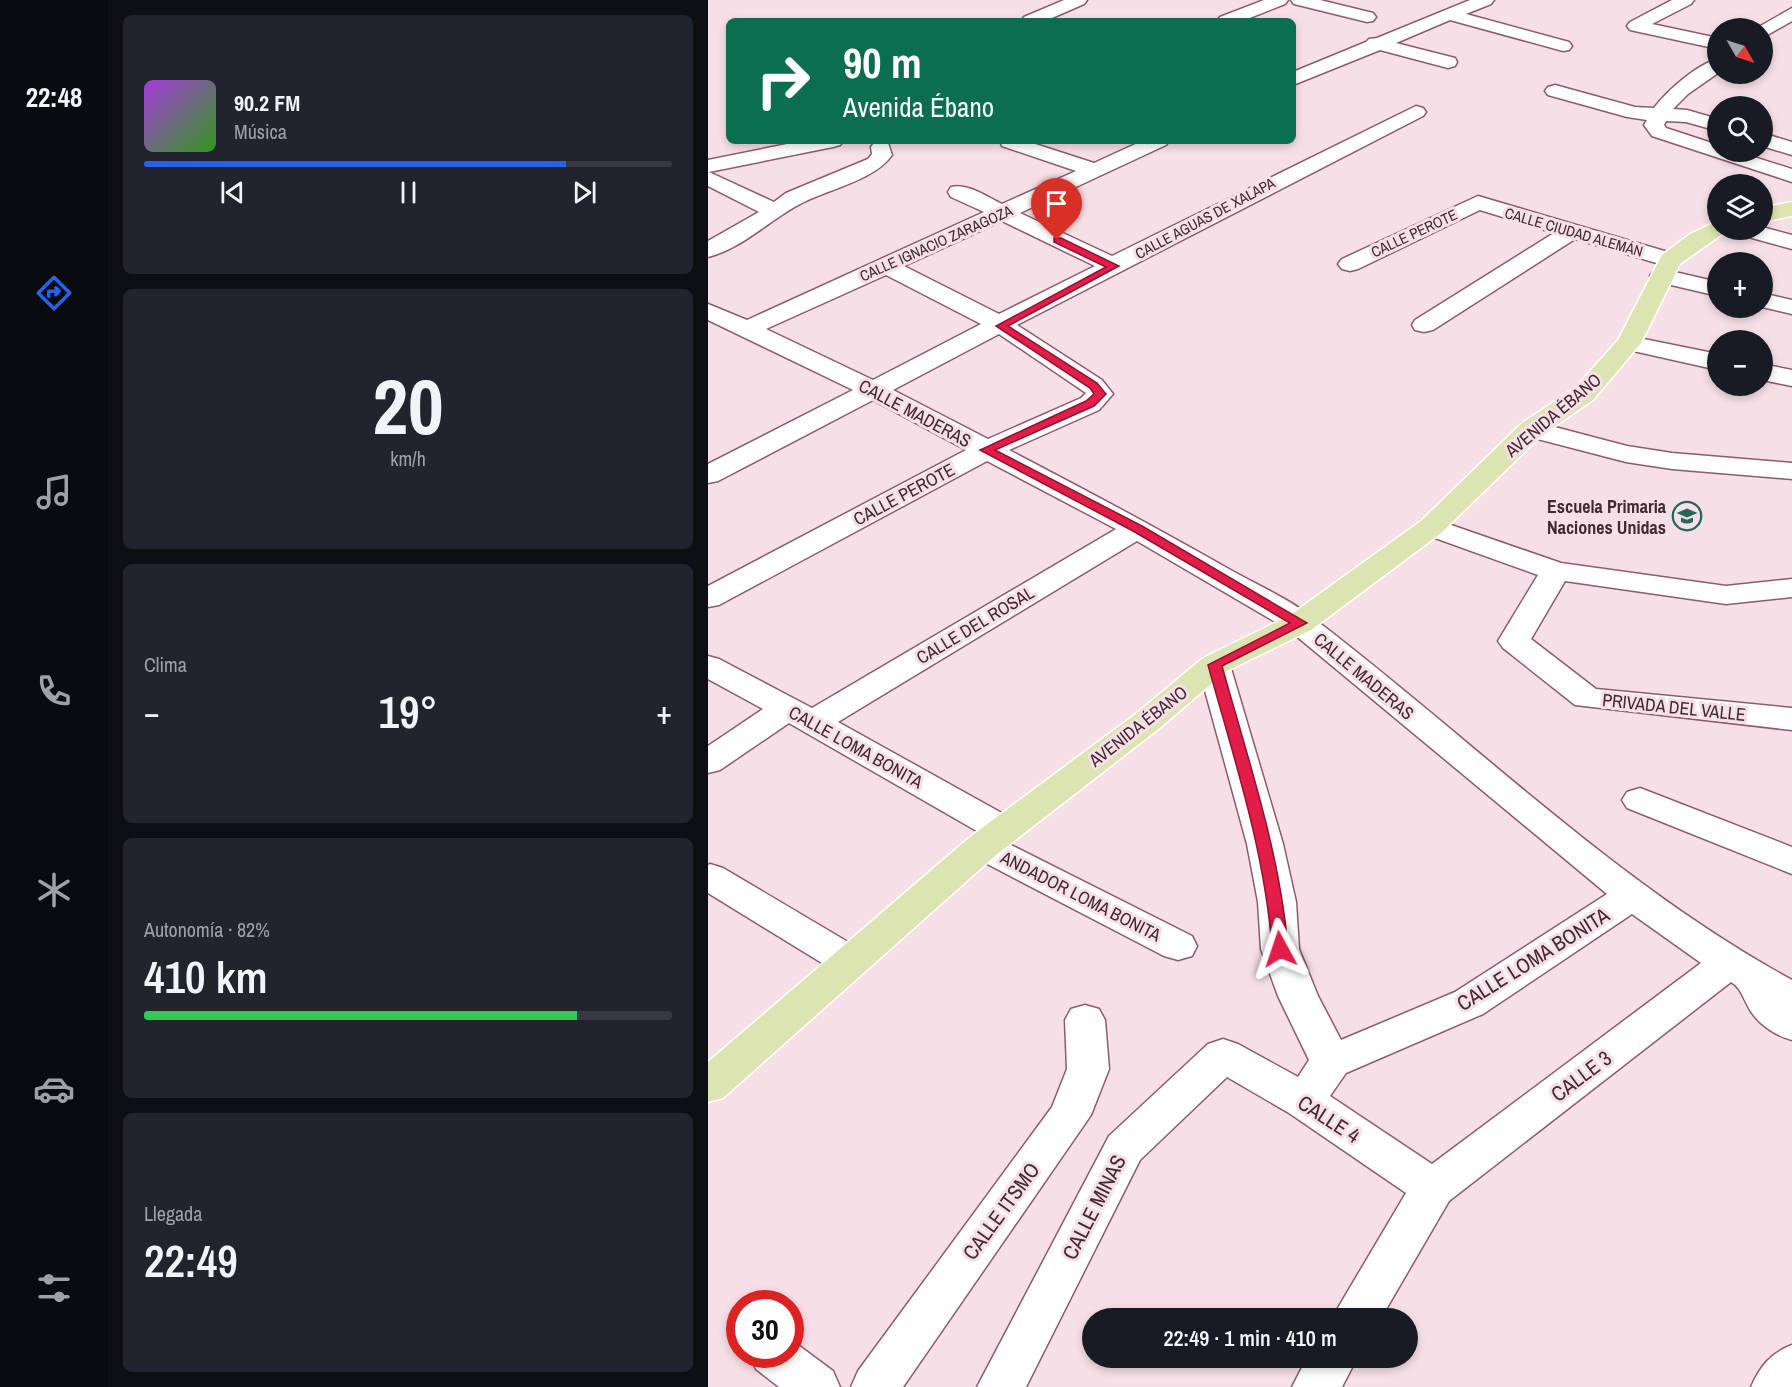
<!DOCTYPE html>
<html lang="es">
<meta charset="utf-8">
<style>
body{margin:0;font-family:"Archivo Narrow",sans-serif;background:#20242c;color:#f1f3f6;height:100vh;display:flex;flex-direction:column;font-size:22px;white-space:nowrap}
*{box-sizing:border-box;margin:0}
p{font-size:20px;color:#9ea1a6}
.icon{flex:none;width:33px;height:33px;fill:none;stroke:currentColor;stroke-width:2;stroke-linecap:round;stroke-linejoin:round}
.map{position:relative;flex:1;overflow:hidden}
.panel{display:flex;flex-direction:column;gap:15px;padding:15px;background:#0d0f14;width:600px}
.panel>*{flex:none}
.hud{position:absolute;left:18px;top:18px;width:570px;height:126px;border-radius:9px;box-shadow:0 3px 9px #0003;background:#0b6e4f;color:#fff;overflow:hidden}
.needle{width:39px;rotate:129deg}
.buttons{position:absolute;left:999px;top:18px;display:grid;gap:12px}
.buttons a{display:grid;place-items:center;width:66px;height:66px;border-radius:50%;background:#171b24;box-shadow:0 3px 9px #0003;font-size:30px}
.speed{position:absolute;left:18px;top:1290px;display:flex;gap:12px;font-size:30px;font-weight:700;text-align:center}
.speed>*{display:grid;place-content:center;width:78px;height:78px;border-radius:50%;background:#171b24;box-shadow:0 3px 9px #0003;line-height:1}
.speed .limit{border:9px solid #d22;background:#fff;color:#111}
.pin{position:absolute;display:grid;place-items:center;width:51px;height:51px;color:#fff;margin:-62px -26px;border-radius:50% 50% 50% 0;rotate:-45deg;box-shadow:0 0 6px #0007}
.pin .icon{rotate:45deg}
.me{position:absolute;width:66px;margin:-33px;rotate:355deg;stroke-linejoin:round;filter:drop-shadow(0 0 4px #0008)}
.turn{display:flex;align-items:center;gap:21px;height:126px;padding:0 18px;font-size:27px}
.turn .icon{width:78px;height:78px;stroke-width:2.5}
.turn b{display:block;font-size:42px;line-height:51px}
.big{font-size:45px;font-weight:600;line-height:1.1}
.panel .widget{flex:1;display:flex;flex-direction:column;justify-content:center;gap:9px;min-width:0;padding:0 21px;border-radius:9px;background:#20242c}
.panel .dial{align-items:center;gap:0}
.dial b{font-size:78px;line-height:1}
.song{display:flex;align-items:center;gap:18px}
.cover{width:72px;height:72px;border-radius:9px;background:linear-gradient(135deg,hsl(280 70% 55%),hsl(110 70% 35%))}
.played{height:6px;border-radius:3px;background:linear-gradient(90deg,#2563eb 80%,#363941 80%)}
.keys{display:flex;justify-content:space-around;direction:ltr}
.heat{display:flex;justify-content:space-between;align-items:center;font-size:33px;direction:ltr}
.charge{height:9px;border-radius:4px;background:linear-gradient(90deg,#34c759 82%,#363941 0)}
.trip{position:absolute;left:374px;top:1308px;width:336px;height:60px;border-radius:30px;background:#171b24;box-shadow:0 3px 9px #0003;font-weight:600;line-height:60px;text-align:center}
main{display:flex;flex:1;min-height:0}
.tab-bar{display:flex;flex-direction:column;width:108px;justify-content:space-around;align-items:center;background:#090b0e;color:#9ea1a6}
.tab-bar .icon{width:42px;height:42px}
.tab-bar .selected{color:#2563eb}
.tab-bar b{font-size:27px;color:#f1f3f6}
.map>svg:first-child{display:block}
</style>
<main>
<nav class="tab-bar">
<b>22:48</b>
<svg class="icon selected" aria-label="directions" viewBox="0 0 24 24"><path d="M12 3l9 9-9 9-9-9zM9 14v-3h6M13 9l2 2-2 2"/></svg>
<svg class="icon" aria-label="music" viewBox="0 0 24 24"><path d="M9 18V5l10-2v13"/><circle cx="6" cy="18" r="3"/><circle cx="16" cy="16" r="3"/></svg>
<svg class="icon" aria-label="phone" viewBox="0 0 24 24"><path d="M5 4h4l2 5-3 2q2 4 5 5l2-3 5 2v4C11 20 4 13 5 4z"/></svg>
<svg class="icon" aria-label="climate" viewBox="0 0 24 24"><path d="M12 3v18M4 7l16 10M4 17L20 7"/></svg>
<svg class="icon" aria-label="car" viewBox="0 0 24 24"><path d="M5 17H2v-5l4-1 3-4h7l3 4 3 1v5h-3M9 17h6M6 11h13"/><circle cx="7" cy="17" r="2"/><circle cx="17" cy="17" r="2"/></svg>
<svg class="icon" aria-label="filters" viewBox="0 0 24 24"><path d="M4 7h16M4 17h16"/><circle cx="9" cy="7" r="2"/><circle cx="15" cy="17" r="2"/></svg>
</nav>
<section class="panel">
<div class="widget">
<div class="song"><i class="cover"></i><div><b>90.2 FM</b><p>Música</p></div></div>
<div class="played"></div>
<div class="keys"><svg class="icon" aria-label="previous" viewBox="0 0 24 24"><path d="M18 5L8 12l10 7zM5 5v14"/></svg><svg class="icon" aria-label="pause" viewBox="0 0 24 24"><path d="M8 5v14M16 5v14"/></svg><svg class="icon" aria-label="next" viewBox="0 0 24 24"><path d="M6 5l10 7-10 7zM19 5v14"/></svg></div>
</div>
<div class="widget dial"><b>20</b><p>km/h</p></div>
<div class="widget"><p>Clima</p>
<div class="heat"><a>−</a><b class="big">19°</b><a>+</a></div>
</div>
<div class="widget"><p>Autonomía · 82%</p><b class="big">410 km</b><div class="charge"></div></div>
<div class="widget"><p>Llegada</p><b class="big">22:49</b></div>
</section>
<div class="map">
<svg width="1084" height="1387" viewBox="0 0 1084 1387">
<rect width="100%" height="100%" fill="#f7dfe7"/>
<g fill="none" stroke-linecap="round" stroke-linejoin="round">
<g stroke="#8e5b6d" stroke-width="3">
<g id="minor">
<polygon points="356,0 379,0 376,4 337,21 313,21 316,17"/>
<polygon points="556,0 580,0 577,4 534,21 509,21 512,17"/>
<polygon points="583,0 612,0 665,13 668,17 665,21 659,22 586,4"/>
<polygon points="762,0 786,0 783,4 758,14 861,42 864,46 861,50 855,51 742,20 688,43 747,58 749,62 747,66 740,68 672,50 585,85 585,72 658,42 661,39 669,38"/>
<polygon points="964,0 986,0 983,4 944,24 1010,38 1010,49 922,30 919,26 922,22"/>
<polygon points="1084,8 1084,21 1054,38 1054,28 1049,28"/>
<path d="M 1010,59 L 1010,73 L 980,94 L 965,109 L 979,110 L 1010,119 L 1010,131 L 978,122 L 958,121 L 956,125 L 958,128 L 1010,145 L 1010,152 L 1030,152 L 1084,169 L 1084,182 L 944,136 L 936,125 L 939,120 L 919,117 L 840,95 L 837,91 L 840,87 L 847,85 L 927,107 L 946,108 C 959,91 989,64 1010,59 Z"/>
<path d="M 708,106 L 715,108 L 718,112 L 715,116 L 309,325 L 394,380 L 405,394 L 391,410 L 301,450 C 374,488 447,527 519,568 C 547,584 580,598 605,618 C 764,739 908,884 1084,980 L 1084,1040 C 1069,1036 1053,1026 1044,1013 C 1036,1002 1034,988 1023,982 L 741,1201 L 673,1318 L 624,1318 L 698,1193 L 581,1113 L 519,1077 L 432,1160 L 318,1387 L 269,1387 L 401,1136 L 500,1044 L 515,1039 L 530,1044 L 590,1077 L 601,1060 L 570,996 L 553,949 L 550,902 L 539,844 L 490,665 L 495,658 L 506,655 L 517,658 L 522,665 L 575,844 L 588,902 L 591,949 L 610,996 L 633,1040 L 747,992 L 899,894 L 581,630 L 429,541 L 130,722 L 308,821 L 313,830 L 308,839 L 297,842 L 484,936 L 489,946 L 484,956 L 470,960 L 456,956 L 262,855 L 257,846 L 262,837 L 274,834 L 81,723 L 12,770 L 0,773 L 0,746 L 55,709 L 0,679 L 0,656 L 11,659 L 104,708 L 408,529 L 279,461 L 11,605 L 0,607 L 0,586 L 258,450 L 165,400 L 10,481 L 0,483 L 0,464 L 145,390 L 0,320 L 0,304 L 39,320 L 276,212 L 243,197 L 240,192 L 243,187 C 260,183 279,197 294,204 L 368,171 L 294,146 L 292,141 L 318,141 L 386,163 L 434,141 L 461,141 L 458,145 L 312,213 L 404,256 ZM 294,221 L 387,266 L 291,314 L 196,266 ZM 178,275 L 273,324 L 165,380 L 58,329 ZM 291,334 L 378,393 L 373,398 L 280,439 L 185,390 ZM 924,914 L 993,963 L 724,1164 L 622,1096 L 638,1073 L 775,1014 Z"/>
<polygon points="1054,133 1084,142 1084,155 1054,146"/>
<path d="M 94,141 L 135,141 L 132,145 L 125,147 L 1,172 L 66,202 L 78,193 L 160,159 L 164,154 L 163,147 L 166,143 L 180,143 L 184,155 C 168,179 122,189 96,202 C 63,218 36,248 0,257 L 0,241 L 51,212 L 0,186 L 0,160 Z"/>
<polygon points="770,196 970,255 974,260 970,265 962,267 867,239 725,330 716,332 707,330 704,325 707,320 846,233 772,210 650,269 642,271 634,269 630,264 634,259"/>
<polygon points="1054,227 1084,235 1084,249 1033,235 1030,230 1054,230"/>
<polygon points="954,269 1010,282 1010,296 946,281 942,276 946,271"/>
<polygon points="1054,293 1084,300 1084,314 1054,307"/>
<polygon points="921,336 1010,354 1010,370 912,348 909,343 912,338"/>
<polygon points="1054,364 1084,370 1084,386 1054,380"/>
<polygon points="824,421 919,446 964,453 1084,463 1084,479 964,469 918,462 814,435 811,429 814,423"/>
<polygon points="723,518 853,563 1018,586 1084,579 1084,597 1018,604 857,581 823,639 888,689 1084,708 1084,730 867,705 795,648 790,641 830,575 713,533 708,527 713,521"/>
<polygon points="932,788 1084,847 1084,874 919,808 914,800 919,792"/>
<polygon points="2,864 15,868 155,951 161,961 155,971 141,975 127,971 0,893 0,865"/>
<polygon points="377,1005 391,1009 397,1020 401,1069 383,1115 195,1387 143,1387 150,1371 344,1107 359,1069 357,1020 363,1009"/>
<polygon points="82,1339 125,1371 132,1387 71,1387 48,1369 41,1354 82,1354"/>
<path d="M 1084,1345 L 1084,1387 L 1043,1387 C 1052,1366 1063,1353 1084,1345 Z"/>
<polygon points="599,1358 649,1358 634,1387 584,1387"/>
</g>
</g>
<g stroke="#fff" stroke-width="3">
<g id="major">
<polygon points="1084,202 1084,216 1054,222 1054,208"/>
<polygon points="1010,221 1010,230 1020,230 972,264 933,343 885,400 834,435 733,533 603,630 517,672 453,727 288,855 15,1098 0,1102 0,1062 262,837 429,713 495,658 581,616 713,521 814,423 867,388 910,340 954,255 982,234"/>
</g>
</g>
<use href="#minor" fill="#fff" fill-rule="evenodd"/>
<use href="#major" fill="#dce4b2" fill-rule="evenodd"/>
</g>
<path fill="#e11d48" stroke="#92132f" stroke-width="1.5" d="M 346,238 L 353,238 L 411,266 L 300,326 L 389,383 L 398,394 L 386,406 L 287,450 L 434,526 L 599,623 L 514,666 C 540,760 572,852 580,949 L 578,953 L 567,953 L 564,949 C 557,851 526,759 500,665 L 582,623 L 425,531 L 272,450 L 378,401 L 386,394 L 382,388 L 288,326 L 398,267 L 346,242 Z"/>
<defs>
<g id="school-ring" transform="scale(1.5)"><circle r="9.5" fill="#f7dfe7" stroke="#226759" stroke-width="1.5"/><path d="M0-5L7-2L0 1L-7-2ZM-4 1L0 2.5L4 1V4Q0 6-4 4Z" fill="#226759"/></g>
</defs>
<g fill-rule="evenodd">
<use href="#school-ring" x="979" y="516"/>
</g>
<g text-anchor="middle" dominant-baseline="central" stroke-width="6" stroke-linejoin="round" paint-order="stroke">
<g font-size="15" fill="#412a32" stroke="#f7dfe7">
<text transform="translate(497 218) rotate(-28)">CALLE AGUAS DE XALAPA</text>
<text transform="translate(866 232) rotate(16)">CALLE CIUDAD ALEMÁN</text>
<text transform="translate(706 233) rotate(-25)">CALLE PEROTE</text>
<text transform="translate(228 243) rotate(-24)">CALLE IGNACIO ZARAGOZA</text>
</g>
<g font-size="18" fill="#412a32" stroke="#f7dfe7">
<text transform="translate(207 413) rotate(28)">CALLE MADERAS</text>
<text transform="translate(845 415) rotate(-40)">AVENIDA ÉBANO</text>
<text transform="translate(196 494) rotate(-28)">CALLE PEROTE</text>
<text transform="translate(267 625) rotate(-31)">CALLE DEL ROSAL</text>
<text transform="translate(656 676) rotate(40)">CALLE MADERAS</text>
<text transform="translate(966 707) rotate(6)">PRIVADA DEL VALLE</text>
<text transform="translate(430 726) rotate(-38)">AVENIDA ÉBANO</text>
<text transform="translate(148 747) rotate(29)">CALLE LOMA BONITA</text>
<text transform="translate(373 896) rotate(27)">ANDADOR LOMA BONITA</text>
</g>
<g font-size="18" font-weight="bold" fill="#412a32" stroke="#f7dfe7" text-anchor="end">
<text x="958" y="506">Escuela Primaria<tspan x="958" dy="21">Naciones Unidas</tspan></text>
</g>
<g font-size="21" fill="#412a32" stroke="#f7dfe7">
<text transform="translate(825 959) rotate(-32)">CALLE LOMA BONITA</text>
<text transform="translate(873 1076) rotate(-37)">CALLE 3</text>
<text transform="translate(621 1119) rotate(33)">CALLE 4</text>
<text transform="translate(386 1207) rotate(-63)">CALLE MINAS</text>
<text transform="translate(293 1211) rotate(-54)">CALLE ITSMO</text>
</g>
</g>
</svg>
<div class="buttons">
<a><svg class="needle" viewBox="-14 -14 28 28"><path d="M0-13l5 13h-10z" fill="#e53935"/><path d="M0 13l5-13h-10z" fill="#9ea1a6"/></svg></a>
<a><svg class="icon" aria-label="search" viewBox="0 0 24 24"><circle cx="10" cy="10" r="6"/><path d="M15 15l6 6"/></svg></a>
<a><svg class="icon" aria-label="layers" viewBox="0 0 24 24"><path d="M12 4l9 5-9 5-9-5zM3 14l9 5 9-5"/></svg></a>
<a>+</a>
<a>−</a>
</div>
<div class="speed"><div class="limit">30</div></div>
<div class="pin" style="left:349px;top:240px;background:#d93025"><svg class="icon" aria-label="arrive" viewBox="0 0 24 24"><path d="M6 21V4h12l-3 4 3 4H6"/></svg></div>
<svg class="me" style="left:572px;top:949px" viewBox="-20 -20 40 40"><path d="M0-17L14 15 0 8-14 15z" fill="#e11d48" stroke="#fff" stroke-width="4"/></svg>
<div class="trip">22:49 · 1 min · 410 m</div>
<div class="hud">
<div class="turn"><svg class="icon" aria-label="right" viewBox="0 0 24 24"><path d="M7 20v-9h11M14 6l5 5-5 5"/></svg><div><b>90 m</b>Avenida Ébano</div></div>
</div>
</div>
</main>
